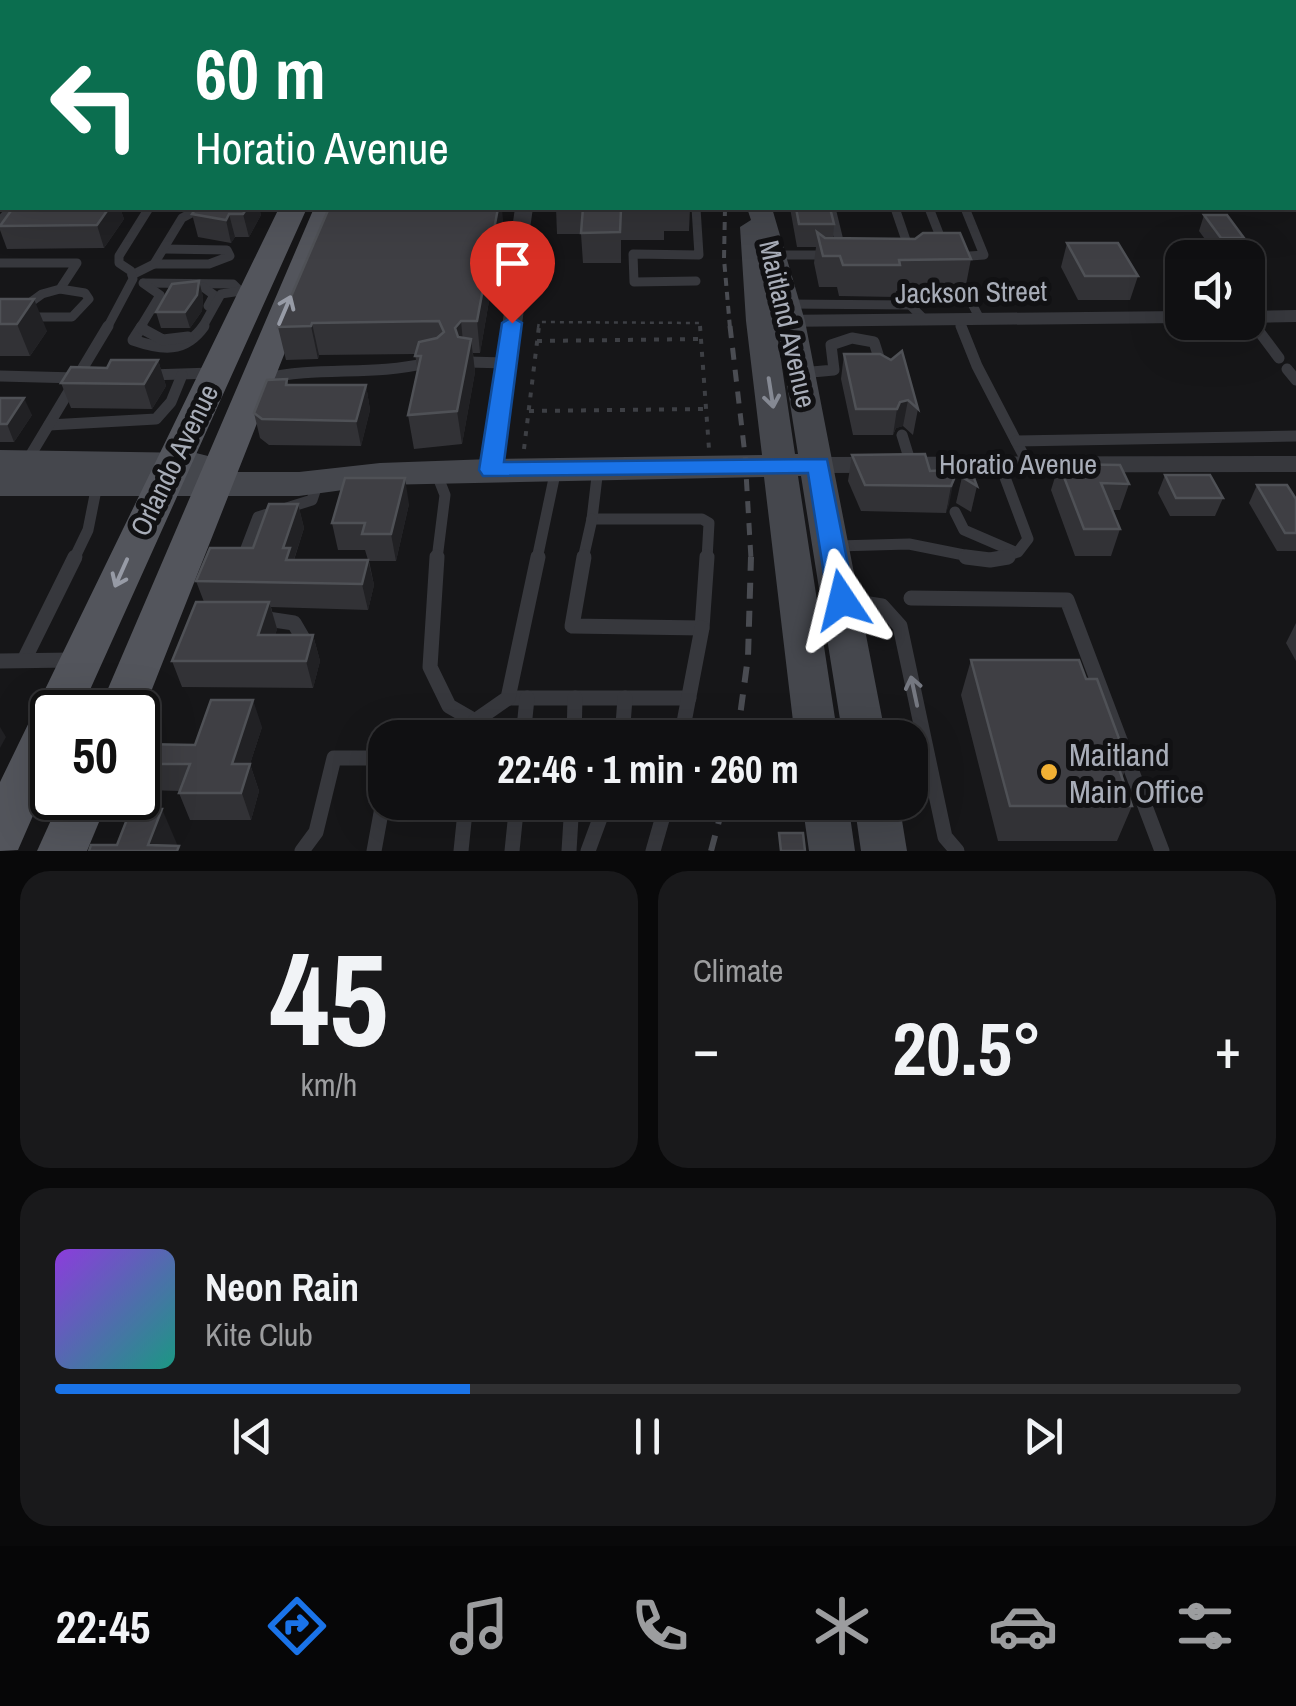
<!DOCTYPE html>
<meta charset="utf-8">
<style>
body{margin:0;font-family:"Archivo Narrow",sans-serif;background:#19191b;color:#f1f3f6;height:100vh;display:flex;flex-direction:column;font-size:38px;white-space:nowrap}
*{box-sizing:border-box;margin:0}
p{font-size:32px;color:#9c9d9f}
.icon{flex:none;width:55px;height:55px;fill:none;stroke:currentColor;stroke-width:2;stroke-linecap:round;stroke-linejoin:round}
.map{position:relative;height:851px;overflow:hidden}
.panel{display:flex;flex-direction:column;gap:20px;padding:20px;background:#09090a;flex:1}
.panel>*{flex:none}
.top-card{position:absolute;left:0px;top:0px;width:1298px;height:210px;box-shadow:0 10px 40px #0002,0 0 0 2px #303032;background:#0b6e4f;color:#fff;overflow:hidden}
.controls{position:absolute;left:1165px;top:240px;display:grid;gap:20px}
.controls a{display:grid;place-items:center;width:100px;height:100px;border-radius:20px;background:#101012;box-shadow:0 10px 40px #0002,0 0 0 2px #303032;font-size:50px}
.speed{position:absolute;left:30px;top:690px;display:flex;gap:20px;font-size:50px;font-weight:700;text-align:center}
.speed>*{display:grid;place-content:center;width:130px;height:130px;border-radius:50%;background:#101012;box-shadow:0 10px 40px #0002,0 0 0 2px #303032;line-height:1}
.speed .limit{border:5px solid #111;border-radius:15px;background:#fff;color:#111}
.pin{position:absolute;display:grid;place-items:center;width:85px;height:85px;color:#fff;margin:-102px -42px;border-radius:50% 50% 50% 0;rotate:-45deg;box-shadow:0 0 10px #0007}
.pin .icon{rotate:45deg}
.me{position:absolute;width:110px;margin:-55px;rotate:350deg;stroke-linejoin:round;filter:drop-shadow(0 0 8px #0008)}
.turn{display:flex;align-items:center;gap:35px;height:210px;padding:0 30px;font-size:45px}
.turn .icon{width:130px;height:130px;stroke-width:2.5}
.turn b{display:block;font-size:70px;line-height:85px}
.big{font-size:75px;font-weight:800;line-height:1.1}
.panel .widget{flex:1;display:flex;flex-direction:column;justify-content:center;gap:15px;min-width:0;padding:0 35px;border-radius:30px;background:#19191b}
.panel .dial{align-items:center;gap:0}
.dial b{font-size:130px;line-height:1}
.song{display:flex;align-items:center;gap:30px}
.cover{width:120px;height:120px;border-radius:15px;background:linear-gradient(135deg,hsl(270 70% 55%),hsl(170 70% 35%))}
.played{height:10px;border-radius:5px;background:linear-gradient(90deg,#1a73e8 35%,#303032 35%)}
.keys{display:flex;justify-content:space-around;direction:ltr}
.heat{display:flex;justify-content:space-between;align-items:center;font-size:55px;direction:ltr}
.panel .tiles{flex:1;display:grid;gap:20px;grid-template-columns:1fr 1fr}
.widget:last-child{grid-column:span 2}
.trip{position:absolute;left:368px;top:720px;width:560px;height:100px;border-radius:30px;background:#101012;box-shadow:0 10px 40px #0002,0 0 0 2px #303032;font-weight:800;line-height:100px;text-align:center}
.tabs{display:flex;height:160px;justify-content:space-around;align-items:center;background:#060607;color:#9c9d9f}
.tabs .icon{width:70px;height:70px}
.tabs .active{color:#1a73e8}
.tabs b{font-size:45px;color:#f1f3f6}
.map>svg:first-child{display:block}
</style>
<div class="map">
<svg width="1296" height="851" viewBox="0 0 1296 851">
<rect width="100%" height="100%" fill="#161618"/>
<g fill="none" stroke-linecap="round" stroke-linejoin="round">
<polyline stroke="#3d3f44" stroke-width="2.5" stroke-dasharray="4 5" stroke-linecap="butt" points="538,328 539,322 700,323 700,328"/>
<g stroke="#3d3f44" stroke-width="4" stroke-dasharray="5 8" stroke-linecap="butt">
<polyline points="700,326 709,449"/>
<polyline points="537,341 701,339"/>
<polyline points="529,411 704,409"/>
<polyline points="524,449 539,326"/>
</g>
<g stroke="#37383d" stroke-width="8">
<polyline points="405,1 417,2"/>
<polyline points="684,1 715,1"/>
</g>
<g stroke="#37383d" stroke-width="9">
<polyline points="696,208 699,255 633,254 634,282 696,281"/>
<polyline points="831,208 841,249"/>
<polyline points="895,208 910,252"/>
<polyline points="929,208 943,244"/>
<polyline points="0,221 12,208"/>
<polyline points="775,255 826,255"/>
<polyline points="955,257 984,255 965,208"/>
<polyline points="0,263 77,263 60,289 42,294 24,307"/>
<polyline points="154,264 209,264 230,256 227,250 164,249"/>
<polyline points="132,275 154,264 182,218 201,208"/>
<polyline points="144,283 233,284 238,289"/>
<polyline points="188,288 203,287 214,295 208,306"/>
<polyline points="787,304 910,305"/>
<polyline points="27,317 72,317 89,299 85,293 60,289"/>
<polyline points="1248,317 1256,328"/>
<polyline points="925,320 910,305 917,297 969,298 980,319"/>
<polyline points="959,320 962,328"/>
<polyline points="107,328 133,279 131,271 119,263 119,256 149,208"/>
<polyline points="140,328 160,295 143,283"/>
<polyline points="202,328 221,294 254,289"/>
</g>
<g stroke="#37383d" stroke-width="11">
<path d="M 142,326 L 133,340 C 162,350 185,353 204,326"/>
<polyline points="961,326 977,366 1028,464"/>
<polyline points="1255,326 1279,358"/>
<polyline points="141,328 163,340 188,337"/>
<polyline points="468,362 506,363"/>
<polyline points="1287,369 1296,380"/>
<polyline points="801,373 834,370 831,345 852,338 874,342 882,367"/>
<polyline points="150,375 212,373"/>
<polyline points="0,376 77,378"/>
<path d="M 263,379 C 317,366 373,376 427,363"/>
<polyline points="49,425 156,419 171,402 182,375"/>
<polyline points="902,435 911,464"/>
<polyline points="1016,441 1296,436"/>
<polyline points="27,461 108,326"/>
<polyline points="436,472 445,495 437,559"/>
<polyline points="955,512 964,530 1015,552"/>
<polyline points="592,519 702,519 709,523 707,559"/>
<polyline points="592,519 598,468"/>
<polyline points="837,546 909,544 984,559"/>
<polyline points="74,559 88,530 97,485"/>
<polyline points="242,559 258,517 312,500 318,482"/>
<polyline points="537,559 556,469"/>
<polyline points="583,559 592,519"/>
<polyline points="995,559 1018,552 1028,539 1000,464"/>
</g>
<g stroke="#37383d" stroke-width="15">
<polyline points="437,557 430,667 449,706 475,721"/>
<polyline points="584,557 572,626 702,628 707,557"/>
<polyline points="966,557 990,560 1008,557"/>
<polyline points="911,598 1067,600 1162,851"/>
<polyline points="844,600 882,606 900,626 945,837 957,851"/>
<polyline points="261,618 294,623 308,647"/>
<polyline points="24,660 75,557"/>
<polyline points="0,661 72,660"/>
<polyline points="508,698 689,698"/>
<polyline points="474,738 475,721 508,698 538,557"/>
<polyline points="523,738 527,698"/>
<polyline points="574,738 575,698"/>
<polyline points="622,738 625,698"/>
<polyline points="681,738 702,628"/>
<polyline points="302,851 316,832 334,758 385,758"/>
<polyline points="374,851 385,791"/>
<polyline points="461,851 466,802"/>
<polyline points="512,851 517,802"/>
<polyline points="569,851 572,802"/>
<polyline points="588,851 606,802"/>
<polyline points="653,851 667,802"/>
</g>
<g fill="#37383d" fill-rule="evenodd">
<polygon points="1019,0 1032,0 1033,2 1020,2"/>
<polygon points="1203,0 1218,0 1219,2 1204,2"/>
<rect x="1295" y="153" width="1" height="11"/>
<rect x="1295" y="193" width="1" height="10"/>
<polygon points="515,208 533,208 527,249 530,263 503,470 491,478 479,470 512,263 509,249"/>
<polygon points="1296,310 1296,322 1248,323 1246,322 1248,311"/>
<polygon points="1182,311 1182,323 776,327 766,321 776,315"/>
<polygon points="1296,456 1296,472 819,473 807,465 819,457"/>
</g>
<g fill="#45474d" fill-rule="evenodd">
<polygon points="705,0 723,0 724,2 706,2"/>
<path d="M 747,208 L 772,208 L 805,321 L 886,738 L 843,738 L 801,476 L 798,476 L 838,738 L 795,738 L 764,477 L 380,485 L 299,496 L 0,496 L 0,472 L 33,472 L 0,472 L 0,450 L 196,453 L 208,456 L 213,464 L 205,472 L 299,472 L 380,463 L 491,459 L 762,455 L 746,321 L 740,227 L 751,220 ZM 773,307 L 777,321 L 798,454 L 795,454 Z"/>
<polygon points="802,802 848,802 855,851 809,851"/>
<polygon points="854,802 899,802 907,851 861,851"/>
</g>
<g fill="#53555c" fill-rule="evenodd">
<polygon points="279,208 307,208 80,712 52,712 52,772 18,850 0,851 0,782"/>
<polygon points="314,208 342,208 143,712 138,722 138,712 98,712"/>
<polygon points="61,798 109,798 87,851 37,851"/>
</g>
<polyline stroke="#4a4c52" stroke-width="4" stroke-dasharray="8 6" stroke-linecap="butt" points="725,208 724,259 730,328"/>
<polyline stroke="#4a4c52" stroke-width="5" stroke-dasharray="12 10" stroke-linecap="butt" points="730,326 745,455 751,559"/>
<g stroke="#4a4c52" stroke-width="6" stroke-dasharray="16 12" stroke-linecap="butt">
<polyline points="737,738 748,657 751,557"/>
<polyline points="711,851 724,802"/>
</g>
</g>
<g fill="#323236">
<rect x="751" y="0" width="84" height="2"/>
<polygon points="1112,0 1208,0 1211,2 1114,2"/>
<polygon points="1232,0 1289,0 1292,2 1234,2"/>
<rect x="0" y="96" width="2" height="39"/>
<rect x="0" y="147" width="2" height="44"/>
<polygon points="13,208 120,208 124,219 104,248 7,249 0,230 0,224"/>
<polygon points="196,208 259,208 261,215 249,237 235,237 231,243 198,237 192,214"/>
<polygon points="556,208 690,208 689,231 664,231 664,240 621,240 621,263 583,263 581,234 557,234"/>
<polygon points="790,208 830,208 834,224 833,238 971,259 965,290 896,291 896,297 839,296 837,287 819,287 814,263 816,247 797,247"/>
<polygon points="1204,215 1244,238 1238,254 1216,254 1199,231"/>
<polygon points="503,220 480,353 473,353 475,372 462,444 414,449 408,415 418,373 415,354 319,355 318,359 286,360 278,327"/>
<polygon points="1067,243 1138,276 1130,300 1078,300 1061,267"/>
<polygon points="199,281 203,297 202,311 190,328 161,328 156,312"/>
<polygon points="0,299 47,331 30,356 0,356"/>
<polygon points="844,354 918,409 913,435 903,426 896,428 893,435 853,435 841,379"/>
<polygon points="158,360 166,386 152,409 71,408 61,383 107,368"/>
<polygon points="287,379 288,385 366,385 370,410 361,446 269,445 260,438 254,413"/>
<polygon points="0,398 32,415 14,442 0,442"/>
<polygon points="852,455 930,471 954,479 946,513 861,511 848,481"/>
<polygon points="1059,464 1129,484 1120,510 1112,510 1120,529 1111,556 1075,556 1051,490"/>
<polygon points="1165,475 1223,498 1215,516 1170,516 1158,493"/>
<polygon points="962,477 977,486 971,512 956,503"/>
<polygon points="1257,485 1296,499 1296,551 1277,551 1249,503"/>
<polygon points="298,504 304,528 294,560 368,560 365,550 338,550 332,523 409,504 396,561 369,561 374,585 368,610 271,607 277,629 275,635 313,635 320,661 313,688 182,687 172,661 204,602 196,581 253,548"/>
<polygon points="1296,623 1296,661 1286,643"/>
<polygon points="971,660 1086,679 1128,763 1122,778 1132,806 1117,841 998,841 961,695"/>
<polygon points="262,727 250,764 259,791 251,820 190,820 179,793 180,791 146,790 138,771 138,755 195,745"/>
</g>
<g fill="#212124">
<polygon points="381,0 398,0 395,2 378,2"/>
<polygon points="2,41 2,58 0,60 0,43"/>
<polygon points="109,208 120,208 124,219 104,248 97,225"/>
<polygon points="247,208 259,208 261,215 249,237 243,214"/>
<polygon points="498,208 502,208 503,220 480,353 477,321"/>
<polygon points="229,214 235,237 231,243 226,220"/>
<polygon points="199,281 203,297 202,311 190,328 185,312"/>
<polygon points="34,299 47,331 30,356 17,324"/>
<polygon points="461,321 464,353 455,328"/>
<polygon points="312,323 319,355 318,359 311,326"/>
<polygon points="471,339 475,372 462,444 457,411"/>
<polygon points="158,360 166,386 152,409 144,384"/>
<polygon points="366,385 370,410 361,446 356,421"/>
<polygon points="24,398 32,415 14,442 7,424"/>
<polygon points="908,400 903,426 896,428 893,435 897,409 900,402"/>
<polygon points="405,478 409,504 396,561 391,534"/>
<polygon points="954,479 949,505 946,513 951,486"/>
<polygon points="298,504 304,528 293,562 296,573 286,559 283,548"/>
<polygon points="368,560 374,585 368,610 362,584"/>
<polygon points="269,602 277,629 267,661 258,635"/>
<polygon points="313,635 320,661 313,688 306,661"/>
<polygon points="253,700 262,727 250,764 259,791 251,820 232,764"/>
<polygon points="0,727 6,737 0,748"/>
<polygon points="162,809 177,844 175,851 148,845"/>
</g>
<g fill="#3f3f44" stroke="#4f5156" stroke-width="2.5">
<polygon points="22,0 297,0 295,2 19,2"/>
<polygon points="353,0 381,0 378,2 351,2"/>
<polygon points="462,0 516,0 515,2 461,2"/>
<rect x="644" y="0" width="48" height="2"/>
<rect x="756" y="0" width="17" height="2"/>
<polygon points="990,0 1008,0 1010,2 991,2"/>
<polygon points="1061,0 1077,0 1079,2 1062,2"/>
<polygon points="1127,0 1208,0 1211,2 1129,2"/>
<polygon points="1249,0 1289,0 1292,2 1251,2"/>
<polygon points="1295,5 1296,6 1296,39 1295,39"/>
<polygon points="2,25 2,41 0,43 0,30"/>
<rect x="0" y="96" width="2" height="18"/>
<rect x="0" y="147" width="2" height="22"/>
<polygon points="13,208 109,208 97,225 0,226"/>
<polygon points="196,208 247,208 243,214 229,214 226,220 192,214"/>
<polygon points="329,208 498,208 477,321 461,321 455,328 458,337 471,339 457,411 408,415 421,356 415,356 419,342 437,338 444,332 439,321 312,323 311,326 278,327"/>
<polygon points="583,208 664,208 664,209 621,209 620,232 581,233"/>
<polygon points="796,208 830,208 834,224 799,224"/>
<polygon points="1204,215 1227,215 1244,238 1221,238"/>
<polygon points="817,232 825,238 915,239 923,233 960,233 971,259 899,260 900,265 843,265 840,256 823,256"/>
<polygon points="1067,243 1118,243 1138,276 1085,276"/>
<polygon points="199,281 197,295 185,312 156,312 172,284"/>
<polygon points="0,299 34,299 17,324 0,324"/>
<polygon points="902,351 918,409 908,400 900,402 897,409 856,409 844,354 880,354 891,360"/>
<polygon points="111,360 158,360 144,384 61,383 71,367 107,368"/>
<polygon points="287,379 286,385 366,385 356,421 262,419 254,413 267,380"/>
<polygon points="0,398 24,398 7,424 0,424"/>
<polygon points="925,454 930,471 946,470 954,479 951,486 865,485 852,455"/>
<polygon points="1059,464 1120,465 1129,484 1101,483 1120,529 1084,529"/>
<polygon points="965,470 971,470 977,486 962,477"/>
<polygon points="1165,475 1210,475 1223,498 1176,498"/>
<polygon points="345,478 405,478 391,534 362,534 365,523 332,523"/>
<polygon points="1257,485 1287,485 1296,499 1296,533 1285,533"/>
<polygon points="269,504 298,504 283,548 290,548 286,560 368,560 362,584 196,581 210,548 253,548"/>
<polygon points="196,602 269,602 258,635 313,635 306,661 172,661"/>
<polygon points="971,660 1079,660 1086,679 1097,679 1128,763 1117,763 1132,806 1010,806"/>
<polygon points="211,700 253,700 232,764 250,764 241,793 179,793 190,764 138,764 138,755 142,744 195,745"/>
<polygon points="131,809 162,809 148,845 179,846 177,851 89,851 91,845 117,845"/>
<polygon points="779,833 803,833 805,851 781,851"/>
</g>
<defs><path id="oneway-shaft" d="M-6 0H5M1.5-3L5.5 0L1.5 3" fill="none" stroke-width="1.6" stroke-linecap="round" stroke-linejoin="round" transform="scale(2.5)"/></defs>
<g stroke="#979ba6">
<use href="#oneway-shaft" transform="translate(285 310) rotate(-67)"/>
<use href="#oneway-shaft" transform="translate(121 573) rotate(114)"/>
</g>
<use stroke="#858993" href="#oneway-shaft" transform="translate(771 393) rotate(81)"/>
<use stroke="#757881" href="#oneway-shaft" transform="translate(914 691) rotate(-102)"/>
<polygon fill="#1a73e8" stroke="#114b97" stroke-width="2.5" points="512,317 522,323 504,462 827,459 855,600 851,607 832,607 828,600 808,473 483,476 479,470 502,323"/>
<circle fill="#f2b134" stroke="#111113" stroke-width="4" cx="1049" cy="772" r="10"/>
<g text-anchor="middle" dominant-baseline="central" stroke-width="10" stroke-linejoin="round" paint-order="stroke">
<g font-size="28" fill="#a8adb8" stroke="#111113">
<text transform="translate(971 292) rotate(-1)">Jackson Street</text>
<text transform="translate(788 324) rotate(77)">Maitland Avenue</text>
<text transform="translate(174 460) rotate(-64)">Orlando Avenue</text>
<text x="1018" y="464">Horatio Avenue</text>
</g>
<g font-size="32" fill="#a8adb8" stroke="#111113" text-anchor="start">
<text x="1069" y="754">Maitland<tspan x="1069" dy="37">Main Office</tspan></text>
</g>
</g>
</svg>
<div class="controls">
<a><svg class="icon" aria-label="sound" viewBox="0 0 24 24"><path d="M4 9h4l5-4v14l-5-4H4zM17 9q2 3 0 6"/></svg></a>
</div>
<div class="speed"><div class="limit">50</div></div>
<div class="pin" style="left:512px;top:323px;background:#d93025"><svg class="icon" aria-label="arrive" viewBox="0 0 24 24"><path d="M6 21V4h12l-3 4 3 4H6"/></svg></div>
<svg class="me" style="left:842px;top:600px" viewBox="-20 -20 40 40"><path d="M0-17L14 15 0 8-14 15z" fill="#1a73e8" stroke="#fff" stroke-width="4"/></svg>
<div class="trip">22:46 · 1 min · 260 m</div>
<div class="top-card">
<div class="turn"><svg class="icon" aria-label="left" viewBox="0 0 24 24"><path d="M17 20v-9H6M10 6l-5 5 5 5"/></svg><div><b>60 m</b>Horatio Avenue</div></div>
</div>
</div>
<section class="panel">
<div class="tiles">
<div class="widget dial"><b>45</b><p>km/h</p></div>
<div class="widget"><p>Climate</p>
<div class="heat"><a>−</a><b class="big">20.5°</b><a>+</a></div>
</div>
<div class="widget">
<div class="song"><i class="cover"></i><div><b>Neon Rain</b><p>Kite Club</p></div></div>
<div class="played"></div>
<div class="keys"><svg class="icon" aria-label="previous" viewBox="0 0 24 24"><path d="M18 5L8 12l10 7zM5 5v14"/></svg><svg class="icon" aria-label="pause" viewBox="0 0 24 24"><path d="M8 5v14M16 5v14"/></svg><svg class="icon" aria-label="next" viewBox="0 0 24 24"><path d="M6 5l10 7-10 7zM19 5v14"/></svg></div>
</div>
</div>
</section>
<nav class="tabs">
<b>22:45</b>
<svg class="icon active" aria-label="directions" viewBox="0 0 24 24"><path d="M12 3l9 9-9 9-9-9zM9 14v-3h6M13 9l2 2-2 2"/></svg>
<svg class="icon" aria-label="music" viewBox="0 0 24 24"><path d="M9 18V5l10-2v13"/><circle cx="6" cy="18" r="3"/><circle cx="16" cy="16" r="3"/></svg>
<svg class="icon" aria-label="phone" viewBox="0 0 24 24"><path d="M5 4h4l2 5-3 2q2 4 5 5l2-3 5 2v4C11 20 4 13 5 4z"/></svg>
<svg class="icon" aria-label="climate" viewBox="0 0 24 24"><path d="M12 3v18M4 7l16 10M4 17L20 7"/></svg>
<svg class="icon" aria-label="car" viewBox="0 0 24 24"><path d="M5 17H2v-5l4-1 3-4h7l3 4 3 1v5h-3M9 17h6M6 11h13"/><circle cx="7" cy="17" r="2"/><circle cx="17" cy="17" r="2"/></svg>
<svg class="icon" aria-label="filters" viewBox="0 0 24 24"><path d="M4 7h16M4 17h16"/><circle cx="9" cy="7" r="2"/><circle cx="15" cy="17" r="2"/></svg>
</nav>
